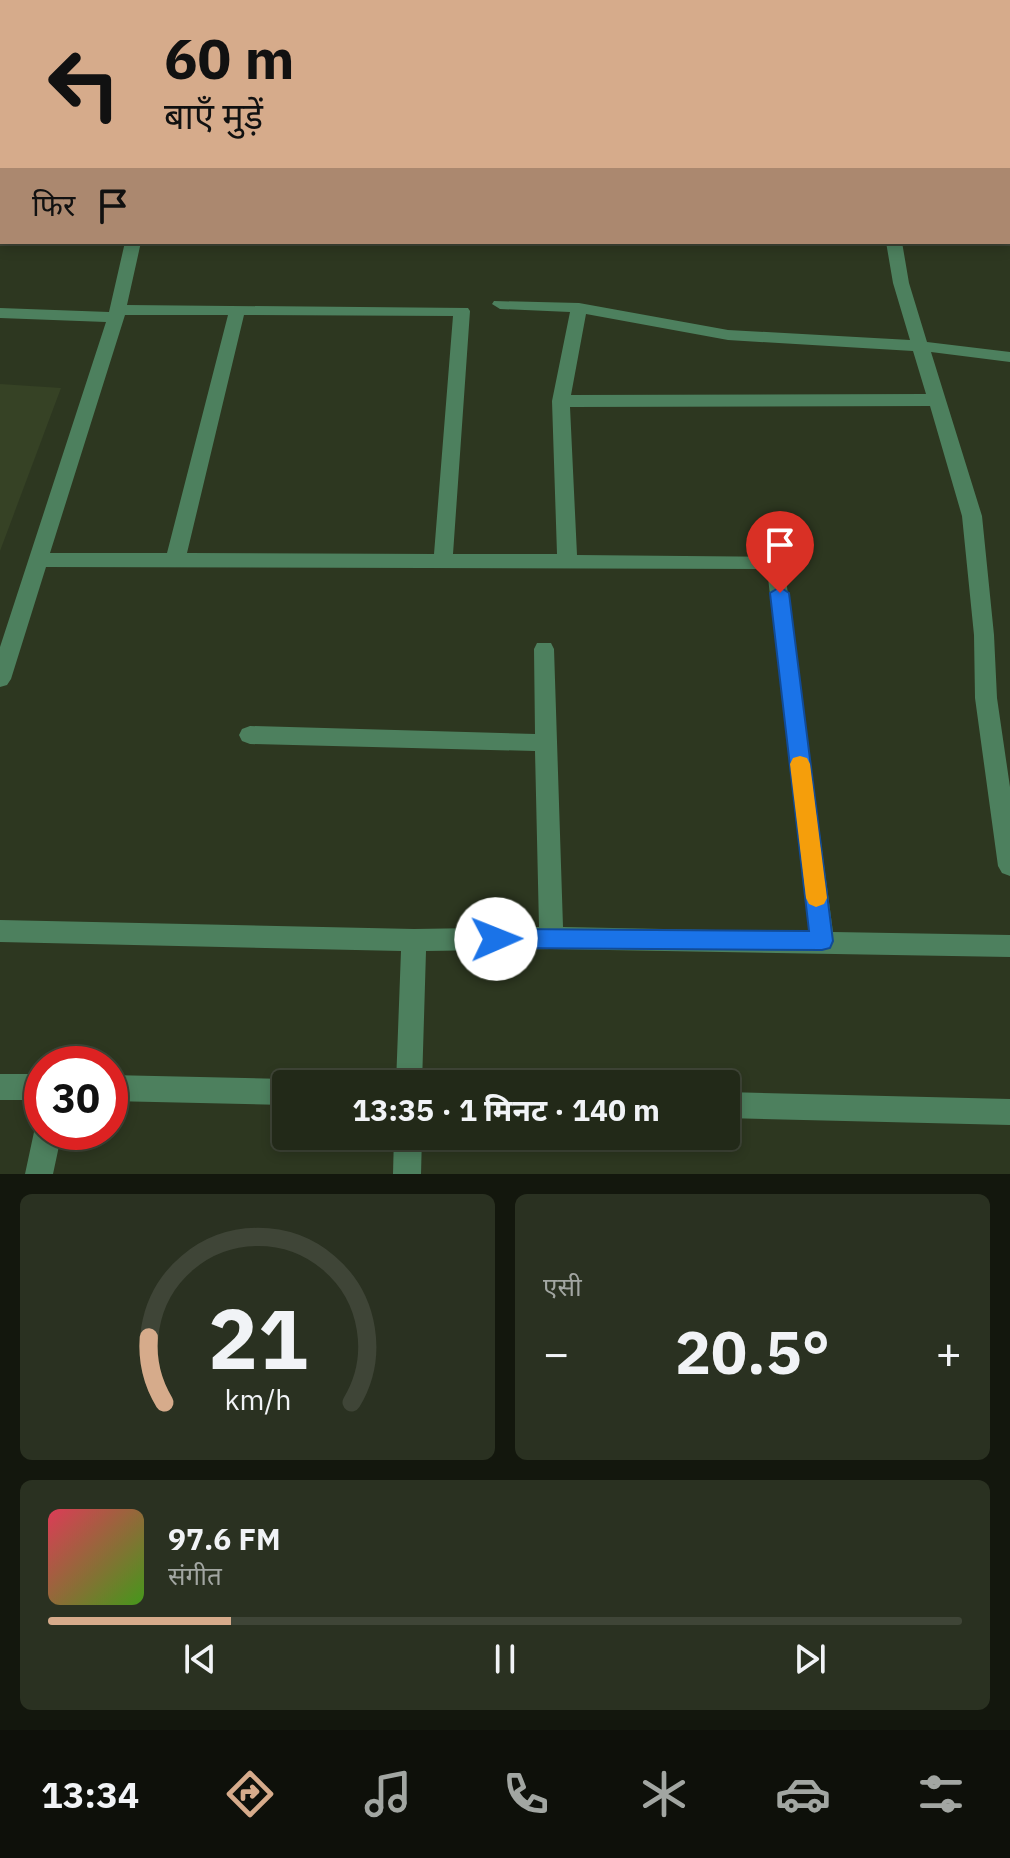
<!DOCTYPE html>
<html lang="hi">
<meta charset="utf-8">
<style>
body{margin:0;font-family:"IBM Plex Sans","Noto Sans Devanagari",sans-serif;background:#2a3121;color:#f1f3f6;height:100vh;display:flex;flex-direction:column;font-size:30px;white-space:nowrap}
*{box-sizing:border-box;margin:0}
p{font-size:26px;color:#a2a6a2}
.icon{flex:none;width:44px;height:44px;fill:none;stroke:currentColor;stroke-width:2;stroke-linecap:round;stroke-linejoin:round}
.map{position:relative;height:1174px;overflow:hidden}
.panel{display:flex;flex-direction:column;gap:20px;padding:20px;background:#13170d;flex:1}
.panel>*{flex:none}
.guide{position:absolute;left:0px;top:0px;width:1010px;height:244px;box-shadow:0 4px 12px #0003,0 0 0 2px #3f4537;background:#d6ab8b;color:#111;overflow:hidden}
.speed{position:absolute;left:24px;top:1046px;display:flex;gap:16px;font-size:40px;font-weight:700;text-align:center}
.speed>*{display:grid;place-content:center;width:104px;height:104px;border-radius:50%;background:#222918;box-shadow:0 4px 12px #0003,0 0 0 2px #3f4537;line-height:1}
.speed .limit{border:12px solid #d22;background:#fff;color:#111}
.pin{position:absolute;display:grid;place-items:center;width:68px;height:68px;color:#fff;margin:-82px -34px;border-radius:50% 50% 50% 0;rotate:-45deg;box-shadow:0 0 8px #0007}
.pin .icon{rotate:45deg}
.me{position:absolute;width:88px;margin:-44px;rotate:89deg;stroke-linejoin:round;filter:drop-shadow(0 0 6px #0008)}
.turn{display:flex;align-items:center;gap:28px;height:168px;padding:0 32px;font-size:36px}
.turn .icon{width:104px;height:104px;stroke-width:2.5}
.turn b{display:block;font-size:56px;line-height:68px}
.then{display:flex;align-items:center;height:76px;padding:0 32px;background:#0003;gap:16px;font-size:30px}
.big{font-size:60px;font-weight:700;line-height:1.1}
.panel .card{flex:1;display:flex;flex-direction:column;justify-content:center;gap:12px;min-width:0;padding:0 28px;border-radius:12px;background:#2a3121}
.panel .dial{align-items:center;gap:0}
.dial svg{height:208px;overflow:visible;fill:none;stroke:#3f4537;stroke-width:7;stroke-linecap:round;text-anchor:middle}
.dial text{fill:#f1f3f6;stroke:none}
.song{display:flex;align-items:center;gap:24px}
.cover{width:96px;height:96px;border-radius:12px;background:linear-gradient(135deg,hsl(350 70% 55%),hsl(100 70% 35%))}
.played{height:8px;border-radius:4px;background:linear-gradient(90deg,#d6ab8b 20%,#3f4537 20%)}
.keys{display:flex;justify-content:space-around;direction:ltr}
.heat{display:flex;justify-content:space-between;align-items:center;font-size:44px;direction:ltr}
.panel .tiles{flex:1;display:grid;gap:20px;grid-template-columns:1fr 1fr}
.card:last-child{grid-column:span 2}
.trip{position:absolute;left:272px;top:1070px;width:468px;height:80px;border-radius:8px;background:#222918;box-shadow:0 4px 12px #0003,0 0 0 2px #3f4537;font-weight:700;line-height:80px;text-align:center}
.tabs{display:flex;height:128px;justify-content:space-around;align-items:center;background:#0e100a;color:#a2a6a2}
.tabs .icon{width:56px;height:56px}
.tabs .selected{color:#d6ab8b}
.tabs b{font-size:36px;color:#f1f3f6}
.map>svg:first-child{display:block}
</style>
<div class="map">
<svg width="1010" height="1174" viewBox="0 0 1010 1174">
<rect width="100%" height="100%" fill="#2d3720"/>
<polygon fill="#364225" points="0,384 61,388 0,551"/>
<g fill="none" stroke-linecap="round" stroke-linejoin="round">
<g fill="#4d805e" fill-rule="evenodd">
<rect x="442" y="0" width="12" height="2"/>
<rect x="567" y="0" width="12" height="2"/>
<rect x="805" y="0" width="12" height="2"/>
<polygon points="1001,0 1010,0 1010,5 1001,2"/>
<rect x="0" y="57" width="2" height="8"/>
<rect x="1008" y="101" width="2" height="8"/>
<rect x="1008" y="134" width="2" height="8"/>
<rect x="1008" y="212" width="2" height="10"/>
<path d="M 125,242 L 141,242 L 127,305 L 468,308 L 470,311 L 453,554 L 557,554 L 552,401 L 570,312 L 500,309 L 492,304 L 494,301 L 579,303 L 728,330 L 910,340 L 893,283 L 886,242 L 902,242 L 909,283 L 927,342 L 1010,352 L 1010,362 L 931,352 L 982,516 L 994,635 L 997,698 L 1010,787 L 1010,876 L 1002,873 L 998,866 L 975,698 L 974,635 L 962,516 L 930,406 L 570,407 L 577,555 L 783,557 L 833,932 L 1010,935 L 1010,957 L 551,949 L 426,951 L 422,1084 L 396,1084 L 401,951 L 0,942 L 0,920 L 414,929 L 539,927 L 535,751 L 250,744 L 242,741 L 239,735 L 242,729 L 250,726 L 535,734 L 534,649 L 537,643 L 551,643 L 554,649 L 563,927 L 809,932 L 767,569 L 46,567 L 11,679 L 7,685 L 0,687 L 0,647 L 106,322 L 0,318 L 0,308 L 109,312 ZM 586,314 L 728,340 L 913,351 L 926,394 L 571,395 ZM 125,315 L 228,315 L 167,553 L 50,553 ZM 244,315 L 453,316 L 434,554 L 187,553 Z"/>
<rect x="0" y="1074" width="42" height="26"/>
<polygon points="110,1075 286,1079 296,1084 286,1084 286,1105 110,1101"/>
<polygon points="726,1092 1010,1099 1010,1125 726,1118"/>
<polygon points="42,1121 42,1132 62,1132 53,1174 25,1174 34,1132"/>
<polygon points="394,1136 422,1136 421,1174 393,1174"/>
</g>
</g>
<polygon fill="#1a73e8" stroke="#114b97" stroke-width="2" points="780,587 789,593 833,941 830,948 822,950 496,948 488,946 485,939 488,932 496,929 809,931 770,593"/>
<polygon fill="#f59e0b" points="800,756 807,758 810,764 827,898 824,904 816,907 809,904 806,898 790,764 793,758"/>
</svg>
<div class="speed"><div class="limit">30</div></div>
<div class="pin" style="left:780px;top:593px;background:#d93025"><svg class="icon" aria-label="arrive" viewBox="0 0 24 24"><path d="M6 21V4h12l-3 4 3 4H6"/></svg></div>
<svg class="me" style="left:496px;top:939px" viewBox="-20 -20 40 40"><circle r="19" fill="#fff"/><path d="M0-13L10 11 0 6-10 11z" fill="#1a73e8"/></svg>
<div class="trip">13:35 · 1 मिनट · 140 m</div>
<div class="guide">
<div class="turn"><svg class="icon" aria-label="left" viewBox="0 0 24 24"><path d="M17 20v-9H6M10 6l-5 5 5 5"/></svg><div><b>60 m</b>बाएँ मुड़ें</div></div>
<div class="then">फिर<svg class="icon" aria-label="arrive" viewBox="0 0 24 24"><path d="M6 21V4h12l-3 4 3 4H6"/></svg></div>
</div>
</div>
<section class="panel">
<div class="tiles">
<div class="card dial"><svg viewBox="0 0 100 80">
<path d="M14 69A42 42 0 1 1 86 69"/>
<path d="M14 69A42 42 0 0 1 8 44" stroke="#d6ab8b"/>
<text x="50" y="56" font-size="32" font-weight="700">21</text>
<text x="50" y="72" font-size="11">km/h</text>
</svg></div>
<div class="card"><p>एसी</p>
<div class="heat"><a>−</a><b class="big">20.5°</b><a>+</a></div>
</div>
<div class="card">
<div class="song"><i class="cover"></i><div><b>97.6 FM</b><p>संगीत</p></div></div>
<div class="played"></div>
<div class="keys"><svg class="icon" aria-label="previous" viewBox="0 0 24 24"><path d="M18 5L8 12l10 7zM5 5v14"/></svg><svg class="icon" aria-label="pause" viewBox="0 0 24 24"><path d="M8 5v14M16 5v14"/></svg><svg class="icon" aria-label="next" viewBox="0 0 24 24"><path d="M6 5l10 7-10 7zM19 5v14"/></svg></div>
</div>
</div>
</section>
<nav class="tabs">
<b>13:34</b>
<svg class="icon selected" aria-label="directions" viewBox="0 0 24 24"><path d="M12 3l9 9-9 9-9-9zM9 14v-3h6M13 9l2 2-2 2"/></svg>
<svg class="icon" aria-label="music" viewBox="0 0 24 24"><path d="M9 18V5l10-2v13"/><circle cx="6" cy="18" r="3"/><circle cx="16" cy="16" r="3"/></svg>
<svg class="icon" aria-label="phone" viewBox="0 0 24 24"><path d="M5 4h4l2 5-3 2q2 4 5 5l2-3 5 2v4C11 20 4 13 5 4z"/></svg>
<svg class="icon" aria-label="climate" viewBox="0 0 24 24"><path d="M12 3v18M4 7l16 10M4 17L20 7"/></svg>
<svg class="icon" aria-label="car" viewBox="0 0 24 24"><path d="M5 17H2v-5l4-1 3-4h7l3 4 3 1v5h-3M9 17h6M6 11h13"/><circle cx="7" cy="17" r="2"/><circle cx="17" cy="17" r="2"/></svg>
<svg class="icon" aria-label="filters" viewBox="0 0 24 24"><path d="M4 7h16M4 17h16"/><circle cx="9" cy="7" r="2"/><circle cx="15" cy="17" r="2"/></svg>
</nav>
